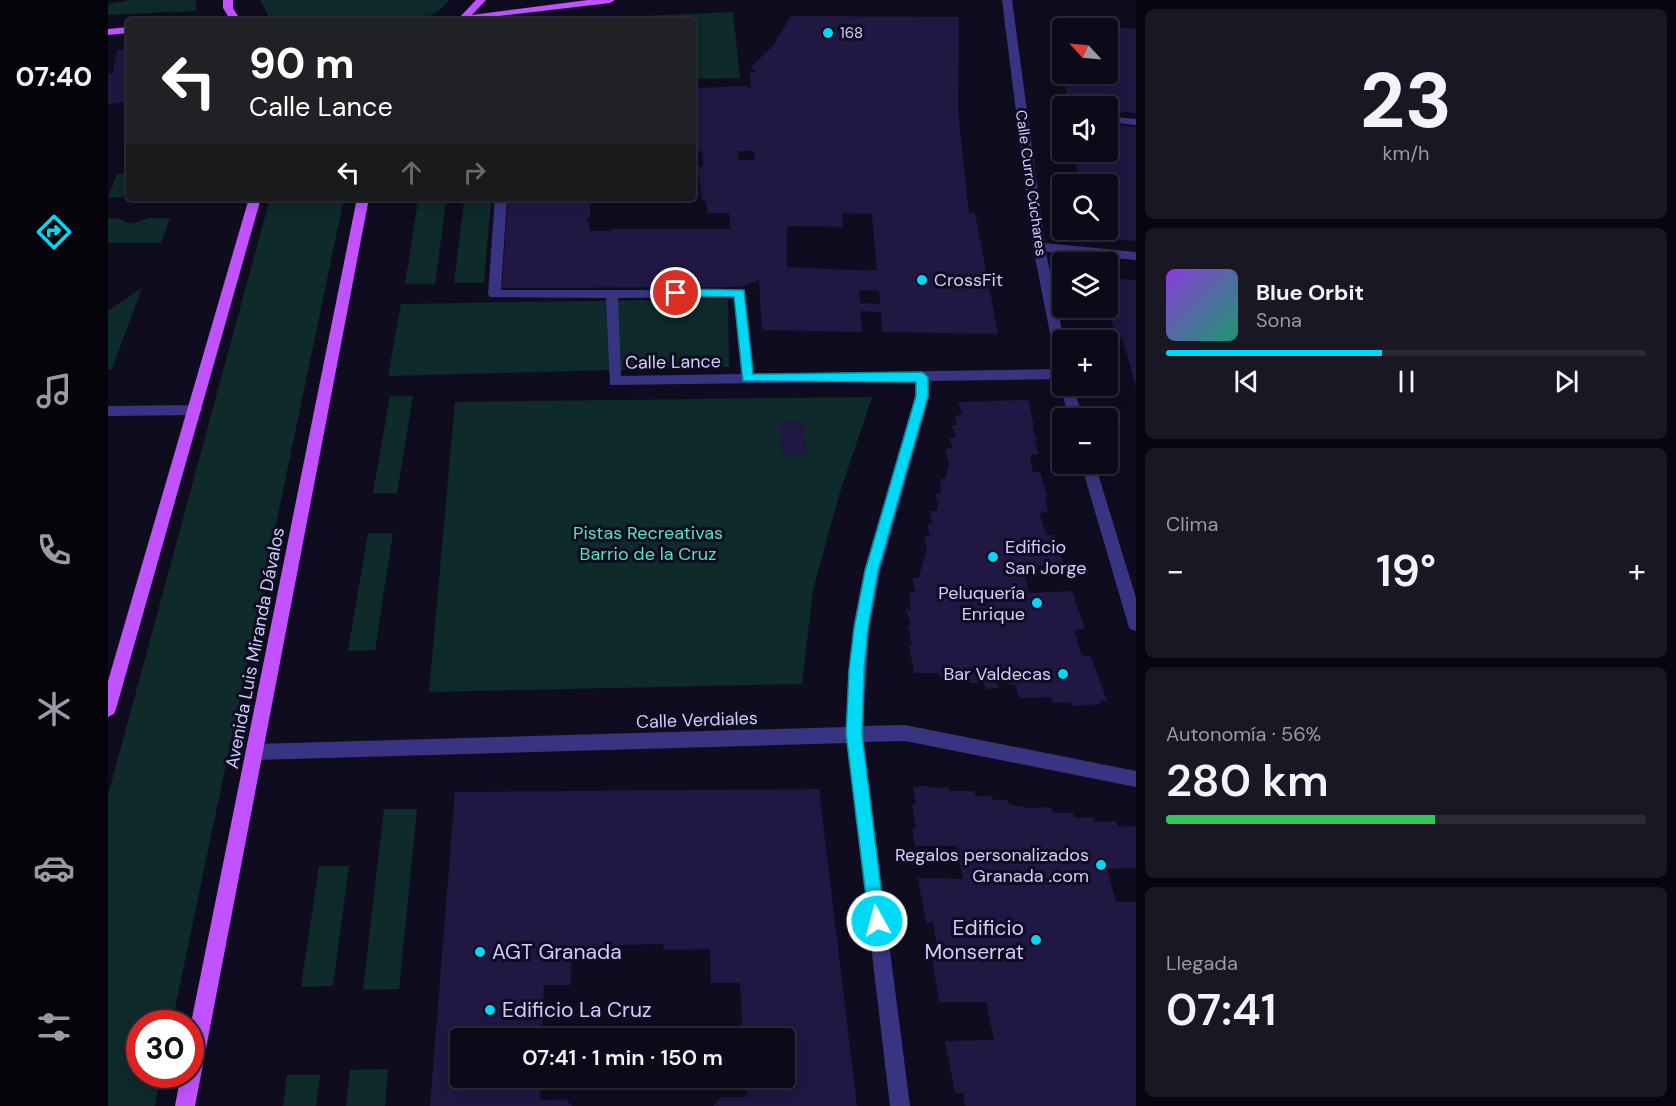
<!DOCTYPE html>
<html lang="es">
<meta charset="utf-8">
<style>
body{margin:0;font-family:"DM Sans",sans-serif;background:#1a1725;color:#f1f3f6;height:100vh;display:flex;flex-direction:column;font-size:22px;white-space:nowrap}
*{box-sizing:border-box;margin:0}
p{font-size:20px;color:#9a9aa2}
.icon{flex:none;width:33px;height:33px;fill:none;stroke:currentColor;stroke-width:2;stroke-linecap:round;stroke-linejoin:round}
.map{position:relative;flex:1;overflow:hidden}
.side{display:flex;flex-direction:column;gap:9px;padding:9px;background:#07050d;width:540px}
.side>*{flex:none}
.guide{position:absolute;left:18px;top:18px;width:570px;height:183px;border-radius:6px;box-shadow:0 3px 15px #0003,0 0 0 2px #2c2a37;background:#202124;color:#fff;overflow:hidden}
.needle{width:39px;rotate:296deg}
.fabs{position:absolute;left:944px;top:18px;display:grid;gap:12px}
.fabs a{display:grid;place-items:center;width:66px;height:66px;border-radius:6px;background:#0c0918;box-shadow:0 3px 15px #0003,0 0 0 2px #2c2a37;font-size:30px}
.speed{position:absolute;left:18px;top:1010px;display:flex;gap:12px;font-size:30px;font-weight:700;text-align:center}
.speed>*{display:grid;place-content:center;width:78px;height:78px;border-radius:50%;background:#0c0918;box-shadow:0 3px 15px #0003,0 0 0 2px #2c2a37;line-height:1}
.speed .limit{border:9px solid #d22;background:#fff;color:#111}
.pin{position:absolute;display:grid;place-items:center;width:51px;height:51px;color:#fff;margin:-26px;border:3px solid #fff;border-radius:50%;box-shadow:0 2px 6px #0007}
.me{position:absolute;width:66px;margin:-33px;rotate:353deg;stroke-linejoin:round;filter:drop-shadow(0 0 4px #0008)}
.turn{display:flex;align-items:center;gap:21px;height:126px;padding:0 24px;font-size:27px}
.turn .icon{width:78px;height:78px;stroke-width:2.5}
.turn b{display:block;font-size:42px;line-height:51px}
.lanes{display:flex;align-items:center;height:57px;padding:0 24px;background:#0003;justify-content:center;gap:30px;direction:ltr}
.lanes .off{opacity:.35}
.big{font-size:45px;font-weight:600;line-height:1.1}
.side .widget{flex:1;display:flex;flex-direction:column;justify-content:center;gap:9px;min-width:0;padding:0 21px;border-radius:9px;background:#1a1725}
.side .dial{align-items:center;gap:0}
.dial b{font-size:78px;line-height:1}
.song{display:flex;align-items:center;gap:18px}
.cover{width:72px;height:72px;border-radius:9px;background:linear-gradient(135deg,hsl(270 70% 55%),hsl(160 70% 35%))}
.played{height:6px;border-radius:3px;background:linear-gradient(90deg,#00d9f6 45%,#2c2a37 45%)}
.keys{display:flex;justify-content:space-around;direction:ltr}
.heat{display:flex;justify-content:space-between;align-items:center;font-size:33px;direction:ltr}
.charge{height:9px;border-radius:4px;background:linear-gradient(90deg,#34c759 56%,#2c2a37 0)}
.trip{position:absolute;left:342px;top:1028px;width:345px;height:60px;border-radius:6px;background:#0c0918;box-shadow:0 3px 15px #0003,0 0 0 2px #2c2a37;font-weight:600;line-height:60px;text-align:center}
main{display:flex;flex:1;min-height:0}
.tabs{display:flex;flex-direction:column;width:108px;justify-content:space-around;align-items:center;background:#05040a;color:#9a9aa2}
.tabs .icon{width:42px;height:42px}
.tabs .selected{color:#00d9f6}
.tabs b{font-size:27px;color:#f1f3f6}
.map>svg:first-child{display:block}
</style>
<main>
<nav class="tabs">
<b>07:40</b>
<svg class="icon selected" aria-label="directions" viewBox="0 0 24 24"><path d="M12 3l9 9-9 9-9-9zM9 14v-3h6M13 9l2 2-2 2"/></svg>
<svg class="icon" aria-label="music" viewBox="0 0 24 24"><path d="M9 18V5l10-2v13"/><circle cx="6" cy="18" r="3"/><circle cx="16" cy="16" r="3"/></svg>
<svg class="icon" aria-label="phone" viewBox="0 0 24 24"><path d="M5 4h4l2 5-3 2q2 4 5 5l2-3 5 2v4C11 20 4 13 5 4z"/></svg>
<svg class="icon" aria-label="climate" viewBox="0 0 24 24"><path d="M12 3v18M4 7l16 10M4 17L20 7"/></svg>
<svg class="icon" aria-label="car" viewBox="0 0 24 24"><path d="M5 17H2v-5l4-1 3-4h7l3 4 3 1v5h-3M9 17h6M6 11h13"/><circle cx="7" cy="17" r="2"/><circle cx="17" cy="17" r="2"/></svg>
<svg class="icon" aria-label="filters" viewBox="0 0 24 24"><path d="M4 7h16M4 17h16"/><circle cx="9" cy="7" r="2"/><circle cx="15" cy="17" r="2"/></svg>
</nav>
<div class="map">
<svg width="1028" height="1106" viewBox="0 0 1028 1106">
<rect width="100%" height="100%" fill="#100c20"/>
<g fill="#0e2a2a">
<polygon points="22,0 88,0 88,11 0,15 0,4"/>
<polygon points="152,0 341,0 334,8 314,21 169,21 160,15"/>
<polygon points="625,12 632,78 585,79 585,21 483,21 533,16"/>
<polygon points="9,174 21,174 21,196 0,198"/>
<polygon points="162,198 236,198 64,1023 32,1023 32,1074 53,1074 47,1106 0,1106 0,795"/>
<polygon points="383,200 376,283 346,283 356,201"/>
<polygon points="310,201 338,201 327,284 297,284"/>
<polygon points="0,218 9,218 23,224 41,218 62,218 53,243 0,243"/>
<polygon points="34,288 4,369 0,369 0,311"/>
<polygon points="620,299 621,367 280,376 293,304"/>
<polygon points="282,396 305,396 289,493 265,493"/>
<polygon points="764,397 731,495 705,590 694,684 321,692 347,402"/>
<polygon points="260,533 285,533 267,650 240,651"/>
<polygon points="276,809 309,809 291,989 255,990"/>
<polygon points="211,866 241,866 225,986 193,987"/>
<polygon points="280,1069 277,1106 238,1106 242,1070"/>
<polygon points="179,1075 212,1075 208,1106 175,1106"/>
</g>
<g fill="#201742" fill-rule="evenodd">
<path d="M 683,16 L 851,17 L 850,111 L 861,213 L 867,213 L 890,334 L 774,332 L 773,312 L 752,311 L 754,332 L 654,330 L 651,280 L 633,287 L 394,288 L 400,198 L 482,198 L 482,218 L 479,218 L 482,231 L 503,231 L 504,229 L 623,229 L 621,213 L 599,213 L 598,201 L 594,201 L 590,167 L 595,167 L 594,151 L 585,151 L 585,88 L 638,86 L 643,89 L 642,73 L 649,71 L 642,68 L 665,46 ZM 630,151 L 646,151 L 647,160 L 631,160 ZM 734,213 L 764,214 L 769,271 L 679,267 L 679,226 L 735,227 ZM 751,290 L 771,291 L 772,304 L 752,303 Z"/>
<polygon points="956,24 1028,29 1028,113 999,110 999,106 960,106 956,74 999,74 999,28 957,28"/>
<polygon points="21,49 20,102 0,104 0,74 5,73 9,50"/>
<polygon points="999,124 1028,127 1028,241 981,237 980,230 999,230 999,184 972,184 966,152 999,152"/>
<polygon points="999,268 1006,269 1008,279 1028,280 1028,388 1014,337 1008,337 999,303"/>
<polygon points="920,400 926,427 924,427 929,441 926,440 931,454 922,455 925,472 932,472 939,496 937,496 940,512 932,513 932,514 938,535 946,535 956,565 914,566 921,593 964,591 977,629 966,630 974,656 983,656 999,701 992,701 993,704 964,706 962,702 945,703 943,697 911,698 907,685 889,682 891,688 878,689 876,683 854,683 853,677 833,679 831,673 806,673 801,645 804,645 800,626 803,626 798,609 803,610 801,593 808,592 804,578 811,578 819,548 816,537 822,536 819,525 825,524 822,511 829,511 830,504 827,494 833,494 832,479 837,479 841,463 837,449 845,448 841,438 848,437 843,425 849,425 847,416 854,414 850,402"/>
<polygon points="670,421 695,421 699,455 673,455"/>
<polygon points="811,785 827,788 841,787 842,791 866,791 868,797 882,795 886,800 900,800 901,804 921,808 942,807 946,813 965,813 966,818 985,817 987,822 1007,821 1011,827 1028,826 1028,868 999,869 1008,902 1028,902 1028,1106 857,1106 855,1093 847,1093 837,1041 886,1040 878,1002 831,1002 824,958 831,958 825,922 818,923 810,878 855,879 848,846 807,846 804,829 808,828 804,805 808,803 805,787 811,788"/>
<polygon points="711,789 749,1106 605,1106 613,1097 639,1097 637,1077 676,1077 676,1038 635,1038 632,983 603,983 602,949 556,950 555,944 510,945 510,950 464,950 463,985 436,985 434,1038 352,1038 352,1077 433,1077 432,1100 458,1099 464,1106 322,1106 347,792"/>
</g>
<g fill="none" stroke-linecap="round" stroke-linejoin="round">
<g fill="#393481" fill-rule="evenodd">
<path d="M 894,0 L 904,0 L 937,243 L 1028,252 L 1028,260 L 938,252 L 956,340 L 954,379 L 821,381 L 821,396 L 772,571 L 761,628 L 755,726 L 797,725 L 1028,771 L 1028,787 L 797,741 L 755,742 L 802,1106 L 782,1106 L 739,743 L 147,760 L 141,758 L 139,752 L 141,746 L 147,744 L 738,727 L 745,628 L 756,571 L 807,396 L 807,381 L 502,385 L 498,298 L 382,297 L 380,294 L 387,198 L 399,198 L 393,290 L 636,290 L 646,374 L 949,369 L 925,247 ZM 626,297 L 633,374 L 513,376 L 510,298 Z"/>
<polygon points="954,112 954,119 948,115"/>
<polygon points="999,116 1028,119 1028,125 999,122"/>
<polygon points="954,383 954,386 965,386 975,418 961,418 952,386"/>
<polygon points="88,405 95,410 88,415 0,416 0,406"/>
<polygon points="973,464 987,464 1028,598 1028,631 1022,629 1020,624"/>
</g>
<g fill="#c152ff" fill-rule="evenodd">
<polygon points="115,0 125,0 125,8 133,21 123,21 115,8"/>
<polygon points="368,0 378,0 364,15 480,0 507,0 502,3 348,21"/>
<polygon points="21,27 21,33 0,35 0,29"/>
<polygon points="141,198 153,198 8,709 6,714 0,717 0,681"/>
<polygon points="249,198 261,198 87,1106 67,1106 73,1074 82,1074 82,1028"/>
</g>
</g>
<polygon fill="#00d9f6" stroke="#008da0" stroke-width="1.5" points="568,289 636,290 645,374 814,372 820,377 820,396 770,571 760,628 756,670 754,734 777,921 775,927 769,930 763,927 761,921 738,734 741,670 746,628 757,571 808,396 808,382 635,381 626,297 564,296 562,293"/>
<g fill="#00d9f6" stroke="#100c20" stroke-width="2">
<circle cx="720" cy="33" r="6"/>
<circle cx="814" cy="280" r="6"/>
<circle cx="885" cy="557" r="6"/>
<circle cx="929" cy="603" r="6"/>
<circle cx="955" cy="674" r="6"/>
<circle cx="993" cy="865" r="6"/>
<circle cx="928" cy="940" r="6"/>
<circle cx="372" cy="952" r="6"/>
<circle cx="382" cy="1010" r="6"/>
</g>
<g text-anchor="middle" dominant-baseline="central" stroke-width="6" stroke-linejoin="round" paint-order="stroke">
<g font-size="15" fill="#d2cbff" stroke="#100c20" text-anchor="start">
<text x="732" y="33">168</text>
</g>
<g font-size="15" fill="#d2cbff" stroke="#100c20">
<text transform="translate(923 183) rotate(82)">Calle Curro Cúchares</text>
</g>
<g font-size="18" fill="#d2cbff" stroke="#100c20" text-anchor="end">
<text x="826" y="280" text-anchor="start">CrossFit</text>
<text x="897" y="547" text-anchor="start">Edificio<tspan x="897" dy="21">San Jorge</tspan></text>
<text x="917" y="593">Peluquería<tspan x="917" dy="21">Enrique</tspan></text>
<text x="943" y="674">Bar Valdecas</text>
<text x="981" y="855">Regalos personalizados<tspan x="981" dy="21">Granada .com</tspan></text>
</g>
<g font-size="18" fill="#d2cbff" stroke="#100c20">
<text transform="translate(565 362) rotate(-1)">Calle Lance</text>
<text transform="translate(147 648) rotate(-79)">Avenida Luis Miranda Dávalos</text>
<text transform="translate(589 720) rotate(-2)">Calle Verdiales</text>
</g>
<g font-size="18" fill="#52e4c2" stroke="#100c20">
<text x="540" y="533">Pistas Recreativas<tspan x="540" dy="21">Barrio de la Cruz</tspan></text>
</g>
<g font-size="21" fill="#d2cbff" stroke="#100c20" text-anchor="start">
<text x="916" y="928" text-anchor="end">Edificio<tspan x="916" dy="24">Monserrat</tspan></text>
<text x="384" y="952">AGT Granada</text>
<text x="394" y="1010">Edificio La Cruz</text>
</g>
</g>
</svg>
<div class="fabs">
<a><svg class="needle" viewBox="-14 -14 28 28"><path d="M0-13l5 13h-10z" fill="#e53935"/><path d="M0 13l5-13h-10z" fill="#9a9aa2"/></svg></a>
<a><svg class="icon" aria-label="sound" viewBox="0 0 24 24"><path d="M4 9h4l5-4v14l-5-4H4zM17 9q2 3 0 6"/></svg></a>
<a><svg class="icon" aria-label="search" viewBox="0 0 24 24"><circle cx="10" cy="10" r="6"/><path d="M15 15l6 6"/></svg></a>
<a><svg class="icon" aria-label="layers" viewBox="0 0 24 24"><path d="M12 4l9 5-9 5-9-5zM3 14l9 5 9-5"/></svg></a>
<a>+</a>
<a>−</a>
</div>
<div class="speed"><div class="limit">30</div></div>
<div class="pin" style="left:568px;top:293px;background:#d93025"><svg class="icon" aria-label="arrive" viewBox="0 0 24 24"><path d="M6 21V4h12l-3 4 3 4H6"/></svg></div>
<svg class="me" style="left:769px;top:921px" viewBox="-20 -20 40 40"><circle r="17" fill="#00d9f6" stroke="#fff" stroke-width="3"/><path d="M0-11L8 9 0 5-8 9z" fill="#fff"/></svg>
<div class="trip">07:41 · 1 min · 150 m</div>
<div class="guide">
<div class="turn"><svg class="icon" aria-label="left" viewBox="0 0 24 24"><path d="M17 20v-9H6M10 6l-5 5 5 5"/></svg><div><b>90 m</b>Calle Lance</div></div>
<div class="lanes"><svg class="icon" aria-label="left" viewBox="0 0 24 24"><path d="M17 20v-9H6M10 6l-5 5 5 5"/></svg><svg class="icon off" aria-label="ahead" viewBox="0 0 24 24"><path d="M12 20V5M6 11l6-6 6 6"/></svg><svg class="icon off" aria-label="right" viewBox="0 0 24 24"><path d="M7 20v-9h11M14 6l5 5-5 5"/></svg></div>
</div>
</div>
<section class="side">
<div class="widget dial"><b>23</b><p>km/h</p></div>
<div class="widget">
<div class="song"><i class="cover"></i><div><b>Blue Orbit</b><p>Sona</p></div></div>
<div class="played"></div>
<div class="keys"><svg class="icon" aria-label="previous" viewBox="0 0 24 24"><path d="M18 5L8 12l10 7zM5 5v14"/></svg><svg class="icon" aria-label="pause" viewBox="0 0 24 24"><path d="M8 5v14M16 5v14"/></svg><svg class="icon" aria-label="next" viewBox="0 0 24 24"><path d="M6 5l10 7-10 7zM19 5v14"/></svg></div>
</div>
<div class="widget"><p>Clima</p>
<div class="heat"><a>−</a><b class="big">19°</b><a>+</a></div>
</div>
<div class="widget"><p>Autonomía · 56%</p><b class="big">280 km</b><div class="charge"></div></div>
<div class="widget"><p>Llegada</p><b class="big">07:41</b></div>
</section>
</main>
